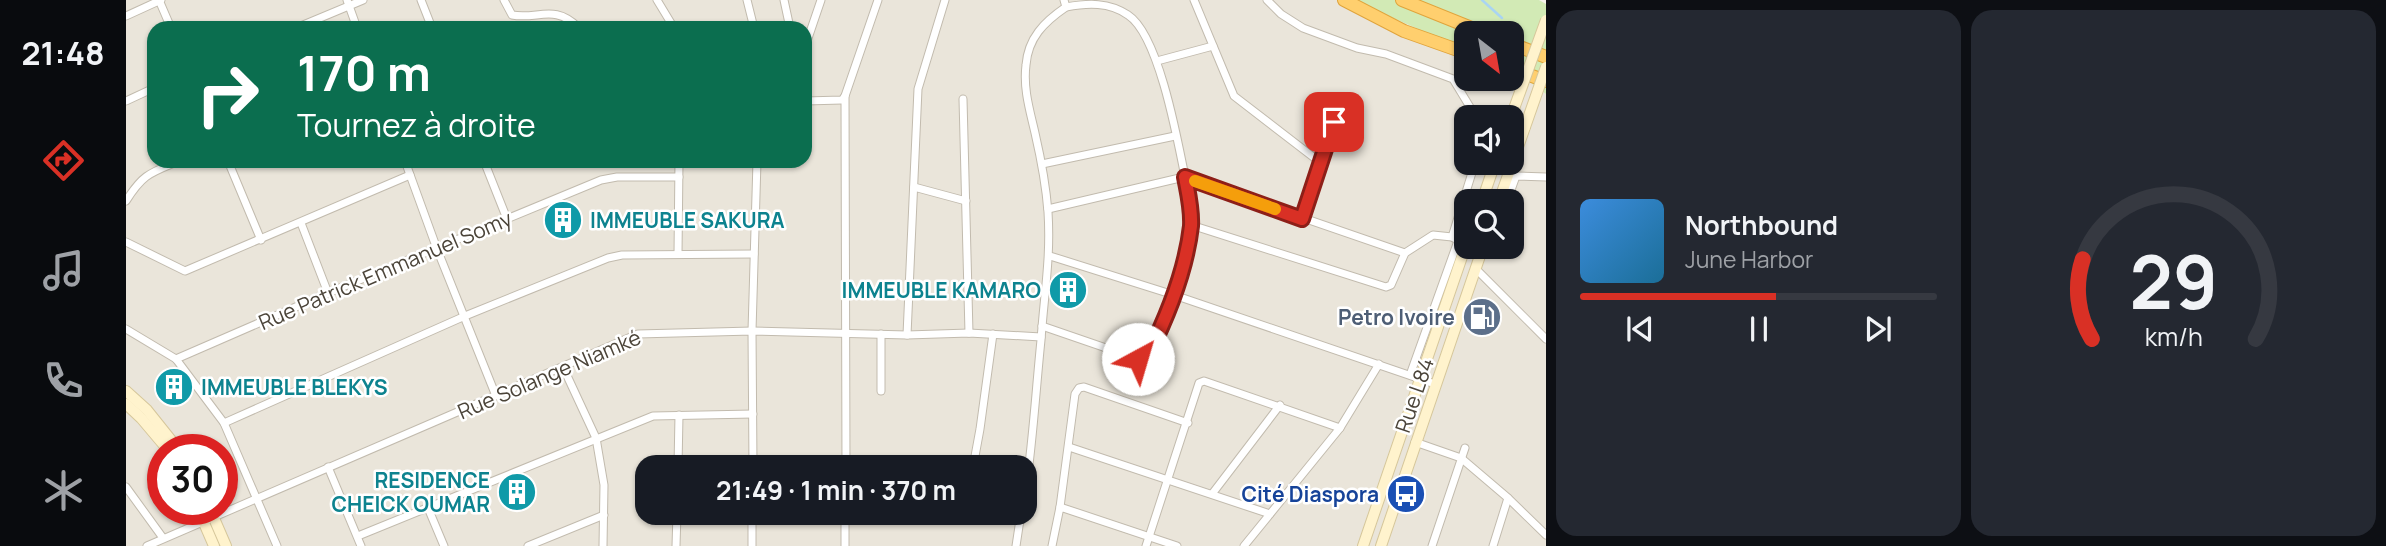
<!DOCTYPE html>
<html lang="fr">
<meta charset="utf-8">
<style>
body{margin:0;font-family:Manrope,sans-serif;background:#242831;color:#f1f3f6;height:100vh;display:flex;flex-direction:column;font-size:26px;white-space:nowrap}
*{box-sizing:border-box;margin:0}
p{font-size:23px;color:#9ea1a6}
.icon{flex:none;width:38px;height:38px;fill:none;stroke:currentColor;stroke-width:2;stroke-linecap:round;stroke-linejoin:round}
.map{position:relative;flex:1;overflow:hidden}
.side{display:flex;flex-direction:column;gap:10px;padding:10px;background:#0d0f14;width:840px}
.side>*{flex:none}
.banner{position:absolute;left:21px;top:21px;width:665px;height:147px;border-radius:21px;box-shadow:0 2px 5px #0004;background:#0b6e4f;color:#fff;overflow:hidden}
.needle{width:46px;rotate:149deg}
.fabs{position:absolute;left:1328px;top:21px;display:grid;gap:14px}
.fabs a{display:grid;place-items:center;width:70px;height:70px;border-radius:14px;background:#171b24;box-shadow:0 2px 5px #0004;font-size:35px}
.speed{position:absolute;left:21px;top:434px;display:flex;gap:14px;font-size:35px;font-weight:700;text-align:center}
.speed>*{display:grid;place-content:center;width:91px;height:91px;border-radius:50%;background:#171b24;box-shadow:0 2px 5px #0004;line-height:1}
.speed .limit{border:10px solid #d22;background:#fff;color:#111}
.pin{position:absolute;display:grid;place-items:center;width:60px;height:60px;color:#fff;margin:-30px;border-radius:14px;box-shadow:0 4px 10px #0006}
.me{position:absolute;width:77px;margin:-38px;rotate:39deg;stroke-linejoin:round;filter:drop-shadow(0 0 5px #0008)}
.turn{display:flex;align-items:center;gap:24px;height:147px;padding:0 35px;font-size:32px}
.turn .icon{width:91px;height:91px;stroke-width:2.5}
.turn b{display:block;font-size:49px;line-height:60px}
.side .tile{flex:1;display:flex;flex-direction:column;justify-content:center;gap:10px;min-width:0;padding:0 24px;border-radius:21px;background:#242831}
.side .dial{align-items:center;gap:0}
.dial svg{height:182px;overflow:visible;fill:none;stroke:#363941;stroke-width:7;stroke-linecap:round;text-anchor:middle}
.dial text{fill:#f1f3f6;stroke:none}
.song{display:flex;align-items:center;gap:21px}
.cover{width:84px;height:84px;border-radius:10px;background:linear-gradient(135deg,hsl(210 70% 55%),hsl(200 70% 35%))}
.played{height:7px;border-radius:4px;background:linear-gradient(90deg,#d93025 55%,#363941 55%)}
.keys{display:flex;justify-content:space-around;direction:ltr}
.side .tiles{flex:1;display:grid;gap:10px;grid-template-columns:repeat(2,1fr)}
.trip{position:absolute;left:509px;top:455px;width:402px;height:70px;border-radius:21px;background:#171b24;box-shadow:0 2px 5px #0004;font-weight:700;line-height:70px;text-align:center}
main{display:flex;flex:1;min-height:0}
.tab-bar{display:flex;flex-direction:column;width:126px;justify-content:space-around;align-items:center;background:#090b0e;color:#9ea1a6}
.tab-bar .icon{width:49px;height:49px}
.tab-bar .selected{color:#d93025}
.tab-bar b{font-size:32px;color:#f1f3f6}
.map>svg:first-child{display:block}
</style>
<main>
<nav class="tab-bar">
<b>21:48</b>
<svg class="icon selected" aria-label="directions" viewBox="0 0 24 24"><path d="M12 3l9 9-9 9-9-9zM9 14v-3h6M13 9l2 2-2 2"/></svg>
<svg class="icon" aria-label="music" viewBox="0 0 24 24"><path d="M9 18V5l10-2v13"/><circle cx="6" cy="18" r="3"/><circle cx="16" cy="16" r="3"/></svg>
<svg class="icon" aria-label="phone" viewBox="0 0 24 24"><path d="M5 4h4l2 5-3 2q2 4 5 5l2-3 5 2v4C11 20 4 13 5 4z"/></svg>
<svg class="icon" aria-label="climate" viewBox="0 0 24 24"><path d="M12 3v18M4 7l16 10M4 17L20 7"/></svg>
</nav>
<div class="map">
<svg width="1420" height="546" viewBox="0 0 1420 546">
<rect width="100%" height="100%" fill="#f6f3ec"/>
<path fill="#eae5da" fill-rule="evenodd" d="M 0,0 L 1226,0 L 1340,50 L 1340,79 L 1386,79 L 1386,69 L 1420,94 L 1420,546 L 0,546 ZM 28,28 L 679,28 L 679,161 L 28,161 ZM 1340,117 L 1386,117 L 1386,163 L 1340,163 ZM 1340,201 L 1386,201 L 1386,247 L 1340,247 ZM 37,450 L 96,450 L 96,509 L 37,509 ZM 522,467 L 900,467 L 900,513 L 522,513 Z"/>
<polygon fill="#d2eab5" points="1226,0 1413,0 1420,4 1420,94 1386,69 1386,33 1340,33 1340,50"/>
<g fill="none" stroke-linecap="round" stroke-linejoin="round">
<polyline stroke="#a9d4f2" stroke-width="2.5" points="1356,0 1376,18"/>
<g stroke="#c2bbae" stroke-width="9">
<g id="street">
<polyline points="33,0 45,28"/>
<polyline points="221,0 231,28"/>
<polyline points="295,0 306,28"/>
<path d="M 378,0 L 386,15 C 412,20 428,3 453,28"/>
<polyline points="531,0 548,28"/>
<polyline points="621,0 628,28"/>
<polyline points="658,0 664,28"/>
<polyline points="1068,0 1108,96 1195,163"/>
<polyline points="1141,0 1155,14 1177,28 1231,48 1260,54 1327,79 1350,117"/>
<polyline points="0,16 35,0"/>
<polyline points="170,28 237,0"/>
<polyline points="679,47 695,0"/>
<polyline points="1031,61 1087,46"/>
<polyline points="837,99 843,333"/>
<polyline points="0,101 28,88"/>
<polyline points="679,101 716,100 719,96"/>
<polyline points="102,161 135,240"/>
<polyline points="279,161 311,249 370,396"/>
<polyline points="358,161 381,219"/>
<polyline points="916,164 1049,136"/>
<polyline points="788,187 840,201"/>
<path d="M 0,201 C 17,174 24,173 53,161"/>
<polyline points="1381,201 1390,176 1420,177"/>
<polyline points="922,209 1058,177 1279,253"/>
<polyline points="1176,219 1215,101"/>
<polyline points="175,223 202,293"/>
<polyline points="1065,225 1260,287 1265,285 1279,253 1307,235 1326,237 1340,245"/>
<polyline points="1326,237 1349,163"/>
<polyline points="0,242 59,271 284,175"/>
<polyline points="552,254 553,161"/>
<polyline points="924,256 1048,295 1309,384"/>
<polyline points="1349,268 1420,339"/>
<path d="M 916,326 L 1012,359 L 1022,355 C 1046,308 1065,255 1064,202 C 1055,160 1036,37 1002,15 C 983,2 962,3 940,7 L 938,0"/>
<polyline points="0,329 50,359 98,423 151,546"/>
<polyline points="755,334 755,391"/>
<polyline points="781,335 792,89 819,0"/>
<polyline points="50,359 202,293 475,180 491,177 553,177"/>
<polyline points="437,367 470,438 478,485 477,546"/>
<polyline points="1284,375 1332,241"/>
<polyline points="98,423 339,316 482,258 496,255 628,254"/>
<polyline points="1289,442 1335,458 1382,498 1420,535"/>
<polyline points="943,447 1144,514"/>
<polyline points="202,467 235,546"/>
<polyline points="552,467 553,415"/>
<polyline points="627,467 626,331 631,161"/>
<polyline points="720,467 719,96 752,0"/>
<polyline points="847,467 854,429 867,334"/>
<polyline points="0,487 37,538"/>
<path d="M 900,488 C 907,439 910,389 915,340 C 918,295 925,258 922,212 C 920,186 915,159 909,133 C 904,111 897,89 900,65 C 902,38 918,22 940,7"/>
<polyline points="1086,494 1154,405"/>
<polyline points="934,507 949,394 953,388 958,387 1062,423"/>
<polyline points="302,508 318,546"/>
<polyline points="232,536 527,416 627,414"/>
<polyline points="21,546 512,334 626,331 781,335 843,333 915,337"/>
<polyline points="402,546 478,515"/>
<polyline points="550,546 551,513"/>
<polyline points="626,546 626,513"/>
<polyline points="719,546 719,513"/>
<polyline points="890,546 895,513"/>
<polyline points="926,546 934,507 1051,546"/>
<polyline points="1020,546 1073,383 1078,381 1214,428"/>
<polyline points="1118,546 1214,428 1253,364"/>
<polyline points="1306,546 1339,448"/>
<polyline points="1367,546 1382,498"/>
</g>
</g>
<g stroke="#d6c79b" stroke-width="12">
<g id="secondary">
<polyline points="1356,201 1369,163"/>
<polyline points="1373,201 1399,127"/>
<polyline points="0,391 21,410 53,450"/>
<polyline points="0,404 15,418 42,450"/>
<polyline points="72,509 88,546"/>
<polyline points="84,509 100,546"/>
<polyline points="1237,546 1340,245"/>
<polyline points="1255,546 1357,247"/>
</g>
</g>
<g stroke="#e0a43c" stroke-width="14">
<g id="highway">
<polyline points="1218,0 1278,31 1340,53"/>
<polyline points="1276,0 1358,33"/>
<polyline points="1386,44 1420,57"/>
<polyline points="1386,69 1420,81"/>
</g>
</g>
<use href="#street" stroke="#fff" stroke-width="7"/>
<use href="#secondary" stroke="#fff3cd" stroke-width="10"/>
<use href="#highway" stroke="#ffcf6e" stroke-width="12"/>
<g stroke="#d6c79b" stroke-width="12" stroke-linecap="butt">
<g id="secondary-bridge">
<polyline points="1385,117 1420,20"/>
<polyline points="1399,127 1420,67"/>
</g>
</g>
<use href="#secondary-bridge" stroke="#fff3cd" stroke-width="10"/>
</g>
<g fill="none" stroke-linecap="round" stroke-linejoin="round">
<g stroke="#8d1f18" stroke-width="18">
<path id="route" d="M 1012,359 L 1022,355 C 1042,315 1060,270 1065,226 C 1066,209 1062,193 1059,177 L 1176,219 L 1208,122"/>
</g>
<use href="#route" stroke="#d93025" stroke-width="12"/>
<polyline stroke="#f59e0b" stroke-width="12" points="1069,181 1149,209"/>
</g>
<defs>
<g id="building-disc" transform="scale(2.0125)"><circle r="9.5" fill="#0f9aa8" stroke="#fff"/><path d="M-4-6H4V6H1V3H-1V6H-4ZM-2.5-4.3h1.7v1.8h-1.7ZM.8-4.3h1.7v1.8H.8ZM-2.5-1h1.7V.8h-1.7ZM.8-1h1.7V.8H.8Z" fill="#fff"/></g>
<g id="fuel-disc" transform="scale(2.0125)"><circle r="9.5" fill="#5c6f8a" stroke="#fff"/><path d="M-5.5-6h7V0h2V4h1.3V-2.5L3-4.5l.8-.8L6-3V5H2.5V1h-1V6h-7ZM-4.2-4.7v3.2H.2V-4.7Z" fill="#fff"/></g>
<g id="bus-disc" transform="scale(2.0125)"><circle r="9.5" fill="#1a4fb4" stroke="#fff"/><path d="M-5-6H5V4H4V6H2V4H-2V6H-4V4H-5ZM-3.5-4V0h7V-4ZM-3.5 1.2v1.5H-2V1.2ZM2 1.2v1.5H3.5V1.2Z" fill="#fff"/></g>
</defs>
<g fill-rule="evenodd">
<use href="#building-disc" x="437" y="220"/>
<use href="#building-disc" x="942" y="290"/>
<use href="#fuel-disc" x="1356" y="317"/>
<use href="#building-disc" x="48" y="387"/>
<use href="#building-disc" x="391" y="492"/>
<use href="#bus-disc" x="1280" y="494"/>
</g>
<g text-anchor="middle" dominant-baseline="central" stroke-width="5" stroke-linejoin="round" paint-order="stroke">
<g font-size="21" font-weight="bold" fill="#0d838f" stroke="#fff" text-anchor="start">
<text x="464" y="220">IMMEUBLE SAKURA</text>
<text x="915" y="290" text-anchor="end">IMMEUBLE KAMARO</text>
<text x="75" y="387">IMMEUBLE BLEKYS</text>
<text x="364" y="480" text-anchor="end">RESIDENCE<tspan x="364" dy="24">CHEICK OUMAR</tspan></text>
</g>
<g font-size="21" fill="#4b4439" stroke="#fff">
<text transform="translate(259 270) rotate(-23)">Rue Patrick Emmanuel Somy</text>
<text transform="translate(423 374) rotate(-23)">Rue Solange Niamké</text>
<text transform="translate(1288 395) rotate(-71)">Rue L84</text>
</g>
<g font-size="21" font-weight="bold" fill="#4e5e75" stroke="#fff" text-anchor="end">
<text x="1329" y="317">Petro Ivoire</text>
</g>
<g font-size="21" font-weight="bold" fill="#164399" stroke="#fff" text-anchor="end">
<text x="1253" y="494">Cité Diaspora</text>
</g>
</g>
</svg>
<div class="fabs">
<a><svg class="needle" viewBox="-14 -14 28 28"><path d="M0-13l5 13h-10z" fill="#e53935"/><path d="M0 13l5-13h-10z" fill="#9ea1a6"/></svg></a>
<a><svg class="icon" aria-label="sound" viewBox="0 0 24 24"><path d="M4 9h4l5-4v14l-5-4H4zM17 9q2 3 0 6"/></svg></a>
<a><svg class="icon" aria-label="search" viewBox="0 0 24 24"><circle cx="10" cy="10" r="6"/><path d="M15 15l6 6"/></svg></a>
</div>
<div class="speed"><div class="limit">30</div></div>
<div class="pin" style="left:1208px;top:122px;background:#d93025"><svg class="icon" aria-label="arrive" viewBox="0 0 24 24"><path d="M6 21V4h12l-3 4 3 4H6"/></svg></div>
<svg class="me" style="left:1012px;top:359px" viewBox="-20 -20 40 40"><circle r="19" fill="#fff"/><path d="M0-13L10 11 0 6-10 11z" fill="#d93025"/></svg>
<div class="trip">21:49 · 1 min · 370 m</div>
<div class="banner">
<div class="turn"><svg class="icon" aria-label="right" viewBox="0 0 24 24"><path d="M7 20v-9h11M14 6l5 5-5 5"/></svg><div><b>170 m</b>Tournez à droite</div></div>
</div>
</div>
<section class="side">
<div class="tiles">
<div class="tile">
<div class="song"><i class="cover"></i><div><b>Northbound</b><p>June Harbor</p></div></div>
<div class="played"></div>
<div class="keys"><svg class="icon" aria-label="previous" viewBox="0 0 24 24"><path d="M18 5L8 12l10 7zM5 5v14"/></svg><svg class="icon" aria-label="pause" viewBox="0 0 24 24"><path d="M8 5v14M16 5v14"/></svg><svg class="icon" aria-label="next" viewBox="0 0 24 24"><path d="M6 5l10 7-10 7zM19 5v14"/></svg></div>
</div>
<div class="tile dial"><svg viewBox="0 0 100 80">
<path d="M14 69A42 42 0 1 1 86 69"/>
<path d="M14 69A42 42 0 0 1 10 34" stroke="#d93025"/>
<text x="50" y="56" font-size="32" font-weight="700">29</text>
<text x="50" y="72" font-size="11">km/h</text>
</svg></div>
</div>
</section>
</main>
